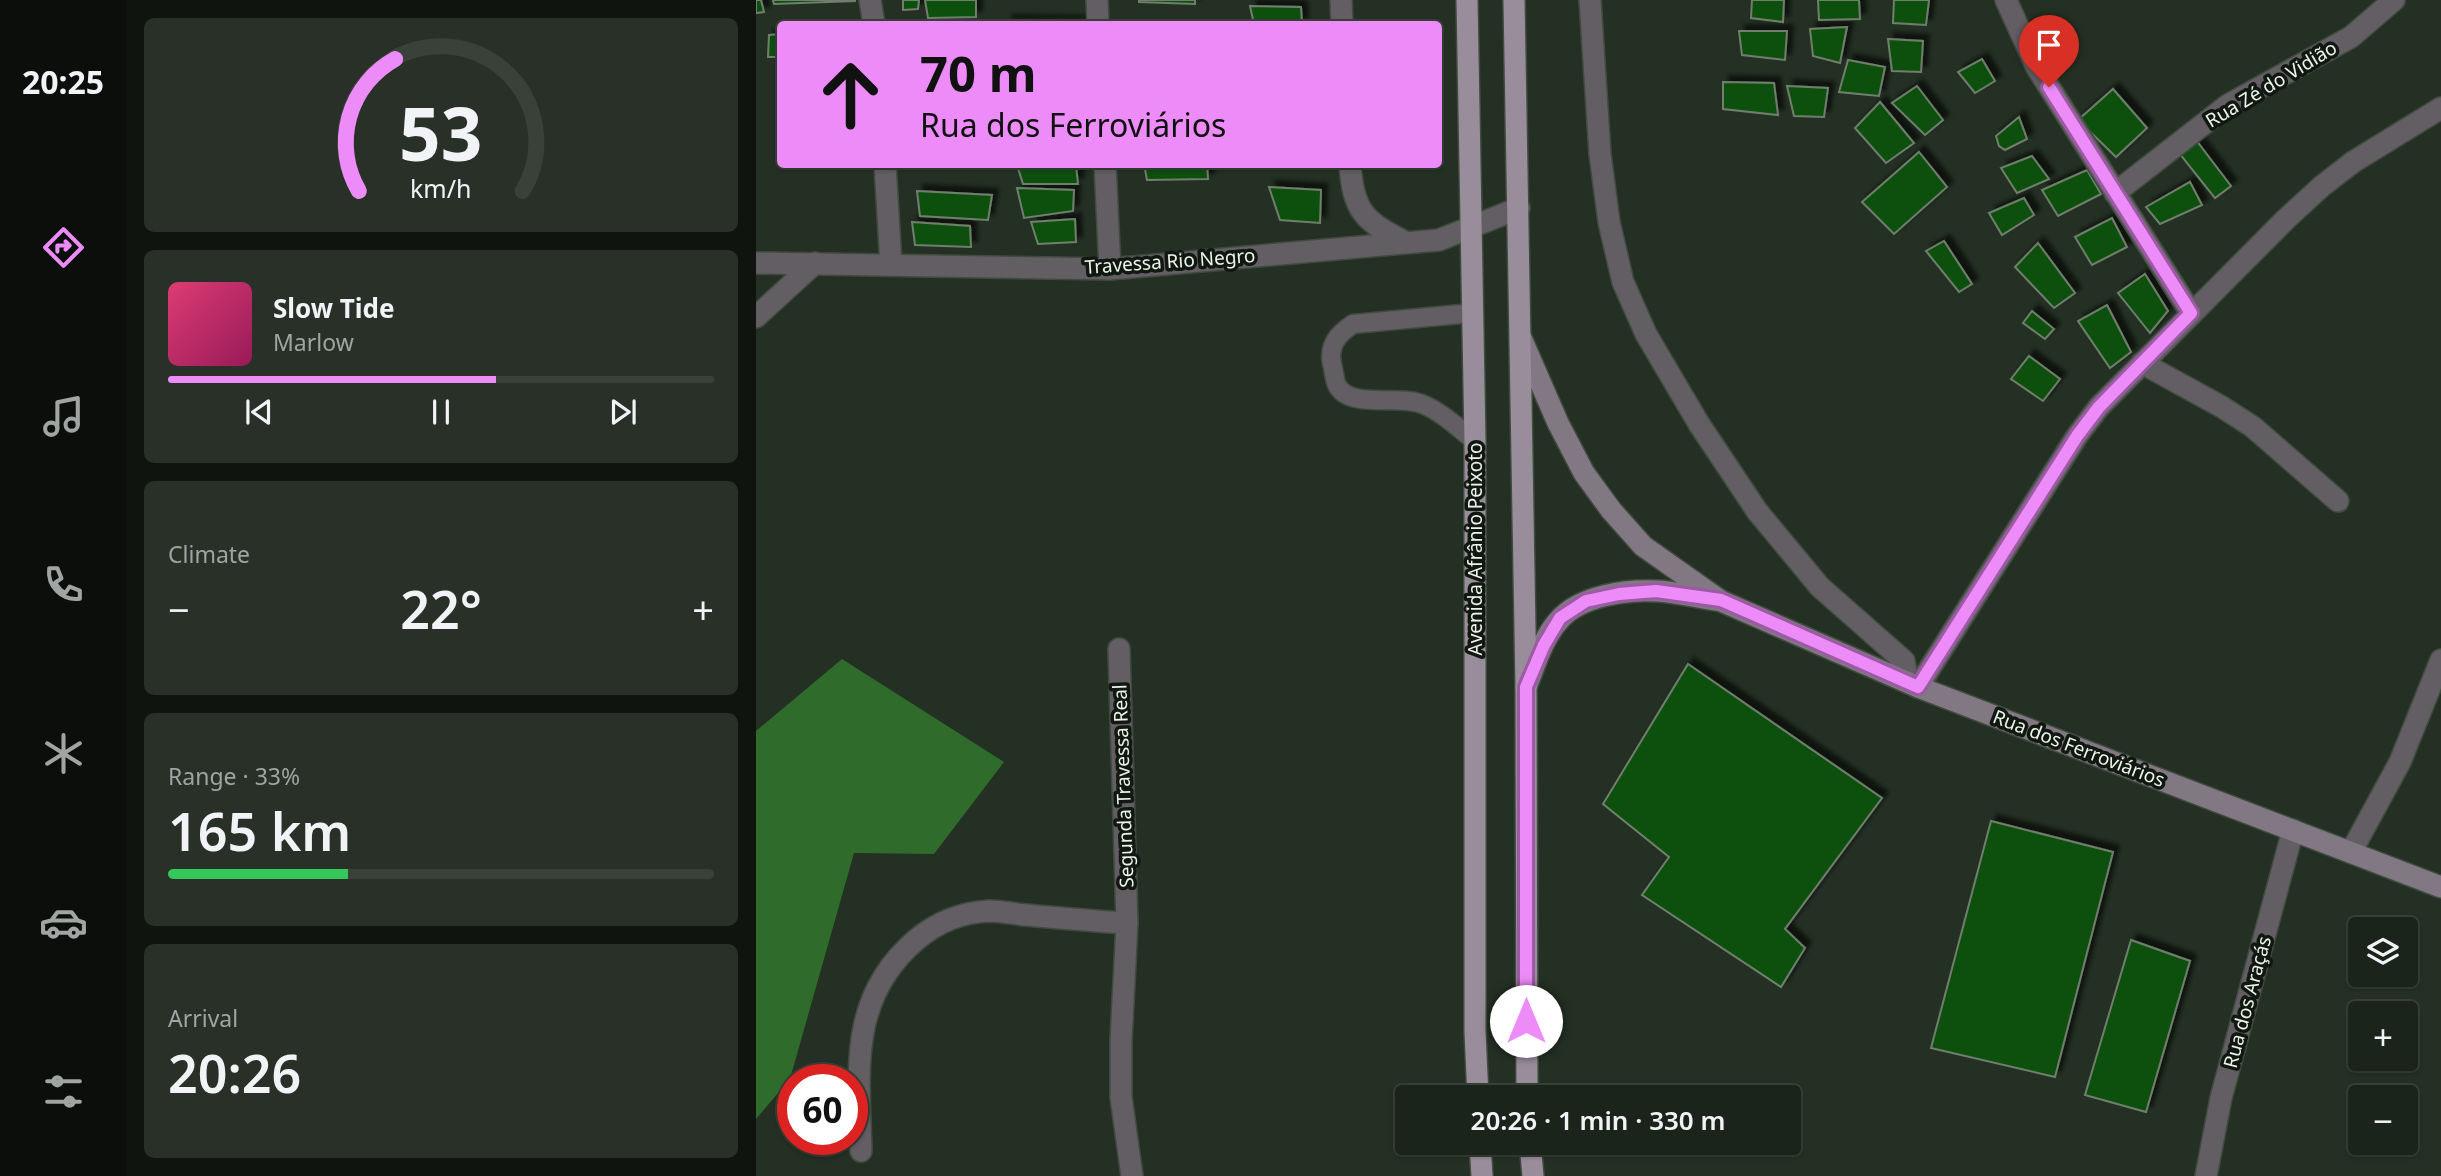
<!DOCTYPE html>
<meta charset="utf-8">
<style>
body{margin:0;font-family:"Noto Sans",sans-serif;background:#283027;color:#f1f3f6;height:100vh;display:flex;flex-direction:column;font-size:26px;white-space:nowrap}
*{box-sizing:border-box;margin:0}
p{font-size:23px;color:#a0a4a2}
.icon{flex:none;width:38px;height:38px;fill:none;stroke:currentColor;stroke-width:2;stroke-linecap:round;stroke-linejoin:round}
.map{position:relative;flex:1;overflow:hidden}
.side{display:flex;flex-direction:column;gap:18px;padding:18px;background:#0f140e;width:630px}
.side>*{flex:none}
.hud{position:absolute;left:21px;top:21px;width:665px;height:147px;border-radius:7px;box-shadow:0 2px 5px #0004,0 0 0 2px #394139;background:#ed8cf9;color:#111;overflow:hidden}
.buttons{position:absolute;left:1592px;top:917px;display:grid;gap:14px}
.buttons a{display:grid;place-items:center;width:70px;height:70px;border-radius:7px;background:#1b241a;box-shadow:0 2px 5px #0004,0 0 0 2px #394139;font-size:35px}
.speed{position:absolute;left:21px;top:1064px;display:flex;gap:14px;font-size:35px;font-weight:700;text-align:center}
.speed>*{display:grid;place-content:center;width:91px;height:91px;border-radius:50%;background:#1b241a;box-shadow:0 2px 5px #0004,0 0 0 2px #394139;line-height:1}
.speed .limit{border:10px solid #d22;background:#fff;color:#111}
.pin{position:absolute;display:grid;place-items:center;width:60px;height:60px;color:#fff;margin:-72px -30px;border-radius:50% 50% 50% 0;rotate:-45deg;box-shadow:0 0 7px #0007}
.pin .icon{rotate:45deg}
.me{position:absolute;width:77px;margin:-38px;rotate:0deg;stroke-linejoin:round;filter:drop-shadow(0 0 5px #0008)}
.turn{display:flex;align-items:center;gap:24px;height:147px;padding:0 28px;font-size:32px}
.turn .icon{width:91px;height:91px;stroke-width:2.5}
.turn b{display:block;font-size:49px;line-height:60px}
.big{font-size:52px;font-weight:600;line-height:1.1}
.side .card{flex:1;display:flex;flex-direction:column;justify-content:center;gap:10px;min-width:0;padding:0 24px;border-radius:10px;background:#283027}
.side .dial{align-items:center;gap:0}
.dial svg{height:182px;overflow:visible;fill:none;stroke:#394139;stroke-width:7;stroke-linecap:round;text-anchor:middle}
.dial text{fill:#f1f3f6;stroke:none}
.song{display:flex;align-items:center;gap:21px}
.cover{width:84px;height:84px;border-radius:10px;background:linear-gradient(135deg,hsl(340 70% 55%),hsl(330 70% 35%))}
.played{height:7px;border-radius:4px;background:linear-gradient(90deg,#ed8cf9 60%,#394139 60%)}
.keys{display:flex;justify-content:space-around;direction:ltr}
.heat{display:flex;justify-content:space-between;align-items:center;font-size:38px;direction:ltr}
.charge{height:10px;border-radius:5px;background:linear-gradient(90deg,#34c759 33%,#394139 0)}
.trip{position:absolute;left:639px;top:1085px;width:406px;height:70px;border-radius:7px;background:#1b241a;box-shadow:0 2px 5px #0004,0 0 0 2px #394139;font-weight:600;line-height:70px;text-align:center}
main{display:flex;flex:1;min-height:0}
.menu{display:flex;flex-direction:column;width:126px;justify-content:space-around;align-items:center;background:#0b0e0a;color:#a0a4a2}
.menu .icon{width:49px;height:49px}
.menu .on{color:#ed8cf9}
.menu b{font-size:32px;color:#f1f3f6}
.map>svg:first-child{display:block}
</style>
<main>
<nav class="menu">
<b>20:25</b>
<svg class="icon on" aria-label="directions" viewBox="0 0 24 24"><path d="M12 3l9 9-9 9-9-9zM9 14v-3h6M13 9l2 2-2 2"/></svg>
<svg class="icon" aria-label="music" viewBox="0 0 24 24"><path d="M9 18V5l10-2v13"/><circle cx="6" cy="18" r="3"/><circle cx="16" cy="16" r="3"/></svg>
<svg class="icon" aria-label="phone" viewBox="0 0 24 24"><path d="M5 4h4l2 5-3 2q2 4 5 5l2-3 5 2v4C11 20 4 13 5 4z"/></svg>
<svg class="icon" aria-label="climate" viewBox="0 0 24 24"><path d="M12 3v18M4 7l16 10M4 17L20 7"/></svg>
<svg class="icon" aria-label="car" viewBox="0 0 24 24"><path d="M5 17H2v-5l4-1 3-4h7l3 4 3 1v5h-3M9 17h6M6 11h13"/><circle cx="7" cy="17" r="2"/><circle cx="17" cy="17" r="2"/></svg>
<svg class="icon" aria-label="filters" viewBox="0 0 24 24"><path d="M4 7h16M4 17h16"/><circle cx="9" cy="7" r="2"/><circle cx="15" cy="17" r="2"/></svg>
</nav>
<section class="side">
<div class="card dial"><svg viewBox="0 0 100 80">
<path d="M14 69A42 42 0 1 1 86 69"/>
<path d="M14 69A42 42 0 0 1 30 11" stroke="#ed8cf9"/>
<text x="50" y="56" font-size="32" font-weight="700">53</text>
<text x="50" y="72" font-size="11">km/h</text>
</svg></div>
<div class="card">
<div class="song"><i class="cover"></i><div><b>Slow Tide</b><p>Marlow</p></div></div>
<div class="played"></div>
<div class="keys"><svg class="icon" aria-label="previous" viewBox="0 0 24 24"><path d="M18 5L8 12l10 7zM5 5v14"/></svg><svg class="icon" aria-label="pause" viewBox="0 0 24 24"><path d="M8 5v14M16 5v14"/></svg><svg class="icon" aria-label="next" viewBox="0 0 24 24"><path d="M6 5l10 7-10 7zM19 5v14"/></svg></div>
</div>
<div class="card"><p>Climate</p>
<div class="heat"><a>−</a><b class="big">22°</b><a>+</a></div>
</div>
<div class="card"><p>Range · 33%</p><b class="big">165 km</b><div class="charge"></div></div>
<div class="card"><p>Arrival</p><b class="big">20:26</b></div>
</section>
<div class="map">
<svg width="1685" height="1176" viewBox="0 0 1685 1176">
<defs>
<filter id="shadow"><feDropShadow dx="6" dy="-6" stdDeviation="2" flood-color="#0009"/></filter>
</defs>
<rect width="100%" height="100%" fill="#243023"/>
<polygon fill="#2f6b2a" points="86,659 248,762 178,854 98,853 34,1079 0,1119 0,731"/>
<g fill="#0e4f0a" stroke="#707e6e" stroke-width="2" filter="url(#shadow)">
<polygon points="0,0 5,0 8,12 0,13"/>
<polygon points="17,0 99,0 99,1 18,4"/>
<polygon points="147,0 163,0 162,9 147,10"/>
<polygon points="169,0 220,0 220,17 172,18"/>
<polygon points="383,0 439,0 439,4 383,2"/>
<polygon points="996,0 1028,0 1027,22 995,18"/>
<polygon points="1062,0 1103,0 1104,19 1063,20"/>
<polygon points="1138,0 1173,0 1170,25 1137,23"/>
<polygon points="494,6 545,7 546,24 498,24"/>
<polygon points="250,21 326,22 326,24 250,24"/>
<polygon points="1091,27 1084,63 1057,56 1054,29"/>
<polygon points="983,31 1031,31 1029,60 986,55"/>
<polygon points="24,34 24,57 12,57 13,35"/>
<polygon points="1132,39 1167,41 1165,72 1136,71"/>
<polygon points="1226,59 1239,81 1219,93 1202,72"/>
<polygon points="1092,60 1129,67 1123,96 1083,92"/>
<polygon points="967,82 1018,83 1022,115 967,109"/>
<polygon points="1031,86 1072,88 1068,117 1038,116"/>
<polygon points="1161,86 1187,120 1169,135 1136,103"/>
<polygon points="1357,89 1391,128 1360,157 1322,120"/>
<polygon points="1124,102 1158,143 1130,163 1099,128"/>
<polygon points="1263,117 1271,139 1249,150 1243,146 1240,136"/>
<polygon points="1440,140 1475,186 1459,198 1424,154"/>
<polygon points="1163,152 1191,187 1138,234 1106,202"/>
<polygon points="1276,156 1293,179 1261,193 1245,168"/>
<polygon points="388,164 451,164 452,179 391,180"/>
<polygon points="261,165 320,166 322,184 267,184"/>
<polygon points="1331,170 1345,194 1302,216 1286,190"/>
<polygon points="1434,182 1446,205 1404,224 1390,207"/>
<polygon points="513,187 565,190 564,223 524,220"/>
<polygon points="261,188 318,190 317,211 268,218"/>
<polygon points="161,191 236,195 232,220 164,216"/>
<polygon points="1268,198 1278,215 1246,235 1233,213"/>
<polygon points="1356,218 1371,247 1336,265 1319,237"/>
<polygon points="319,219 320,242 282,244 275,222"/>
<polygon points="156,222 214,226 215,247 159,245"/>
<polygon points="1188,241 1216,284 1203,292 1170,251"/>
<polygon points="1282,243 1319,293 1298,308 1259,267"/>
<polygon points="1389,274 1412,311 1394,333 1362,293"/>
<polygon points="1351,305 1375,352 1354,368 1322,321"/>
<polygon points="1276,311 1298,329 1289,339 1267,323"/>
<polygon points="1273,356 1304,379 1287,401 1255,379"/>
<polygon points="932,664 1126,798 1029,929 1049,948 1025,987 886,895 913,857 847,804"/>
<polygon points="1235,821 1357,852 1299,1077 1175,1048"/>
<polygon points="1375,940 1434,961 1390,1112 1329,1095"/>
</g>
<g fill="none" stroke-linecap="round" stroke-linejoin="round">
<g stroke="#404b3f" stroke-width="21">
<path id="lane" d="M 716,313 L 597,324 C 582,334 572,345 576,364 C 578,370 578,379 581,385 C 593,410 643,394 666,404 C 686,412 702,428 719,441"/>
</g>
<g stroke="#404b3f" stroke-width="24">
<g id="street">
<polyline points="114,0 118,24"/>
<polyline points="341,0 342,24"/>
<polyline points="585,0 586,24"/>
<polyline points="834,0 844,154 853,222 867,282 890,334 943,424 1001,511 1064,587 1148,661 1152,682"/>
<polyline points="1250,0 1280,66 1435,313"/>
<polyline points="129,164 135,265"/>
<polyline points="349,164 354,269"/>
<path d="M 594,164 C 597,211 608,221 649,242"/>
<polyline points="1359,193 1472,105 1595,37 1638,0"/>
<polyline points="0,263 354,269 683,240 763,208"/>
<polyline points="0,317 59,263"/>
<polyline points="1386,363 1466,407 1497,427 1582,501"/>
<polyline points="363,649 371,923 365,1041 365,1097 376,1176"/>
<polyline points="1162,687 1321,436 1343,407 1530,219 1566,186 1597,162 1685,108"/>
<polyline points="1595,852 1644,762 1685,660"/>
<path d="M 105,1151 C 103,1071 92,998 160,940 C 180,923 206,912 233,911 C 245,911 258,914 270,915 C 304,918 337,921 371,923"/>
<polyline points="1450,1176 1465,1098 1537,830"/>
</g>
</g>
<g stroke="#404b3f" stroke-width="24">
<g id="secondary">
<polyline points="765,338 802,423 828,473 855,510 887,546 965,601 1162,687 1685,887"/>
<path d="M 770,687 C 779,665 787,637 804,619 C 825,596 870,589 901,591 C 920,592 940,597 960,600"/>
</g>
</g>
<g stroke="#404b3f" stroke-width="24">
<g id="primary">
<polyline points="711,0 719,441 719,1032 722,1097"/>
<polyline points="758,0 770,687 771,1097"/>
<polyline points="724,1143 726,1176"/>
<polyline points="774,1143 777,1176"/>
</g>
</g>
<use href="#lane" stroke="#635d64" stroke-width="18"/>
<use href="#street" stroke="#635d64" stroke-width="21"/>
<use href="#secondary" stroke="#827883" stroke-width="21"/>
<use href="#primary" stroke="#9a8d9b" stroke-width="21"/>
</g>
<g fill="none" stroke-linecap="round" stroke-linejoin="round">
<g stroke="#9a5ba2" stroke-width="18">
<polyline id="route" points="770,1021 770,687 788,645 804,618 830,601 863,594 900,591 965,600 1162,687 1321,436 1343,407 1435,313 1293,87"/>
</g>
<use href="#route" stroke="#ed8cf9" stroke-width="12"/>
</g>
<g text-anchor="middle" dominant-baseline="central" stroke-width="7" stroke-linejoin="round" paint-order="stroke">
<g font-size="19" fill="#ebf3ea" stroke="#111711">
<text transform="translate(1515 84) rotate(-31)">Rua Zé do Vidião</text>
<text transform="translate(414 261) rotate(-4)">Travessa Rio Negro</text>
<text transform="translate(719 549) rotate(-90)">Avenida Afrânio Peixoto</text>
<text transform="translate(1323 748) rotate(21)">Rua dos Ferroviários</text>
<text transform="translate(367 786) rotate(-92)">Segunda Travessa Real</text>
<text transform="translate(1491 1002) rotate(-75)">Rua dos Araçás</text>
</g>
</g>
</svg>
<div class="buttons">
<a><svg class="icon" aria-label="layers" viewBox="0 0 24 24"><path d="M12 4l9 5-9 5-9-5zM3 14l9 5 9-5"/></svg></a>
<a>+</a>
<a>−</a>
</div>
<div class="speed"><div class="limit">60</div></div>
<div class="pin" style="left:1293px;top:87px;background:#d93025"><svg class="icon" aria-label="arrive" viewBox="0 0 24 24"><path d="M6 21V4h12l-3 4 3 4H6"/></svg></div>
<svg class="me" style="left:770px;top:1021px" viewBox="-20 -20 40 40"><circle r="19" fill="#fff"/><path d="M0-13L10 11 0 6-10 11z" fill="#ed8cf9"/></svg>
<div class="trip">20:26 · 1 min · 330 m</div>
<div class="hud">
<div class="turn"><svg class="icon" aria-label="ahead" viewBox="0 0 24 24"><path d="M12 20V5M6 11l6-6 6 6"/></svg><div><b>70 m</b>Rua dos Ferroviários</div></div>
</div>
</div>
</main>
